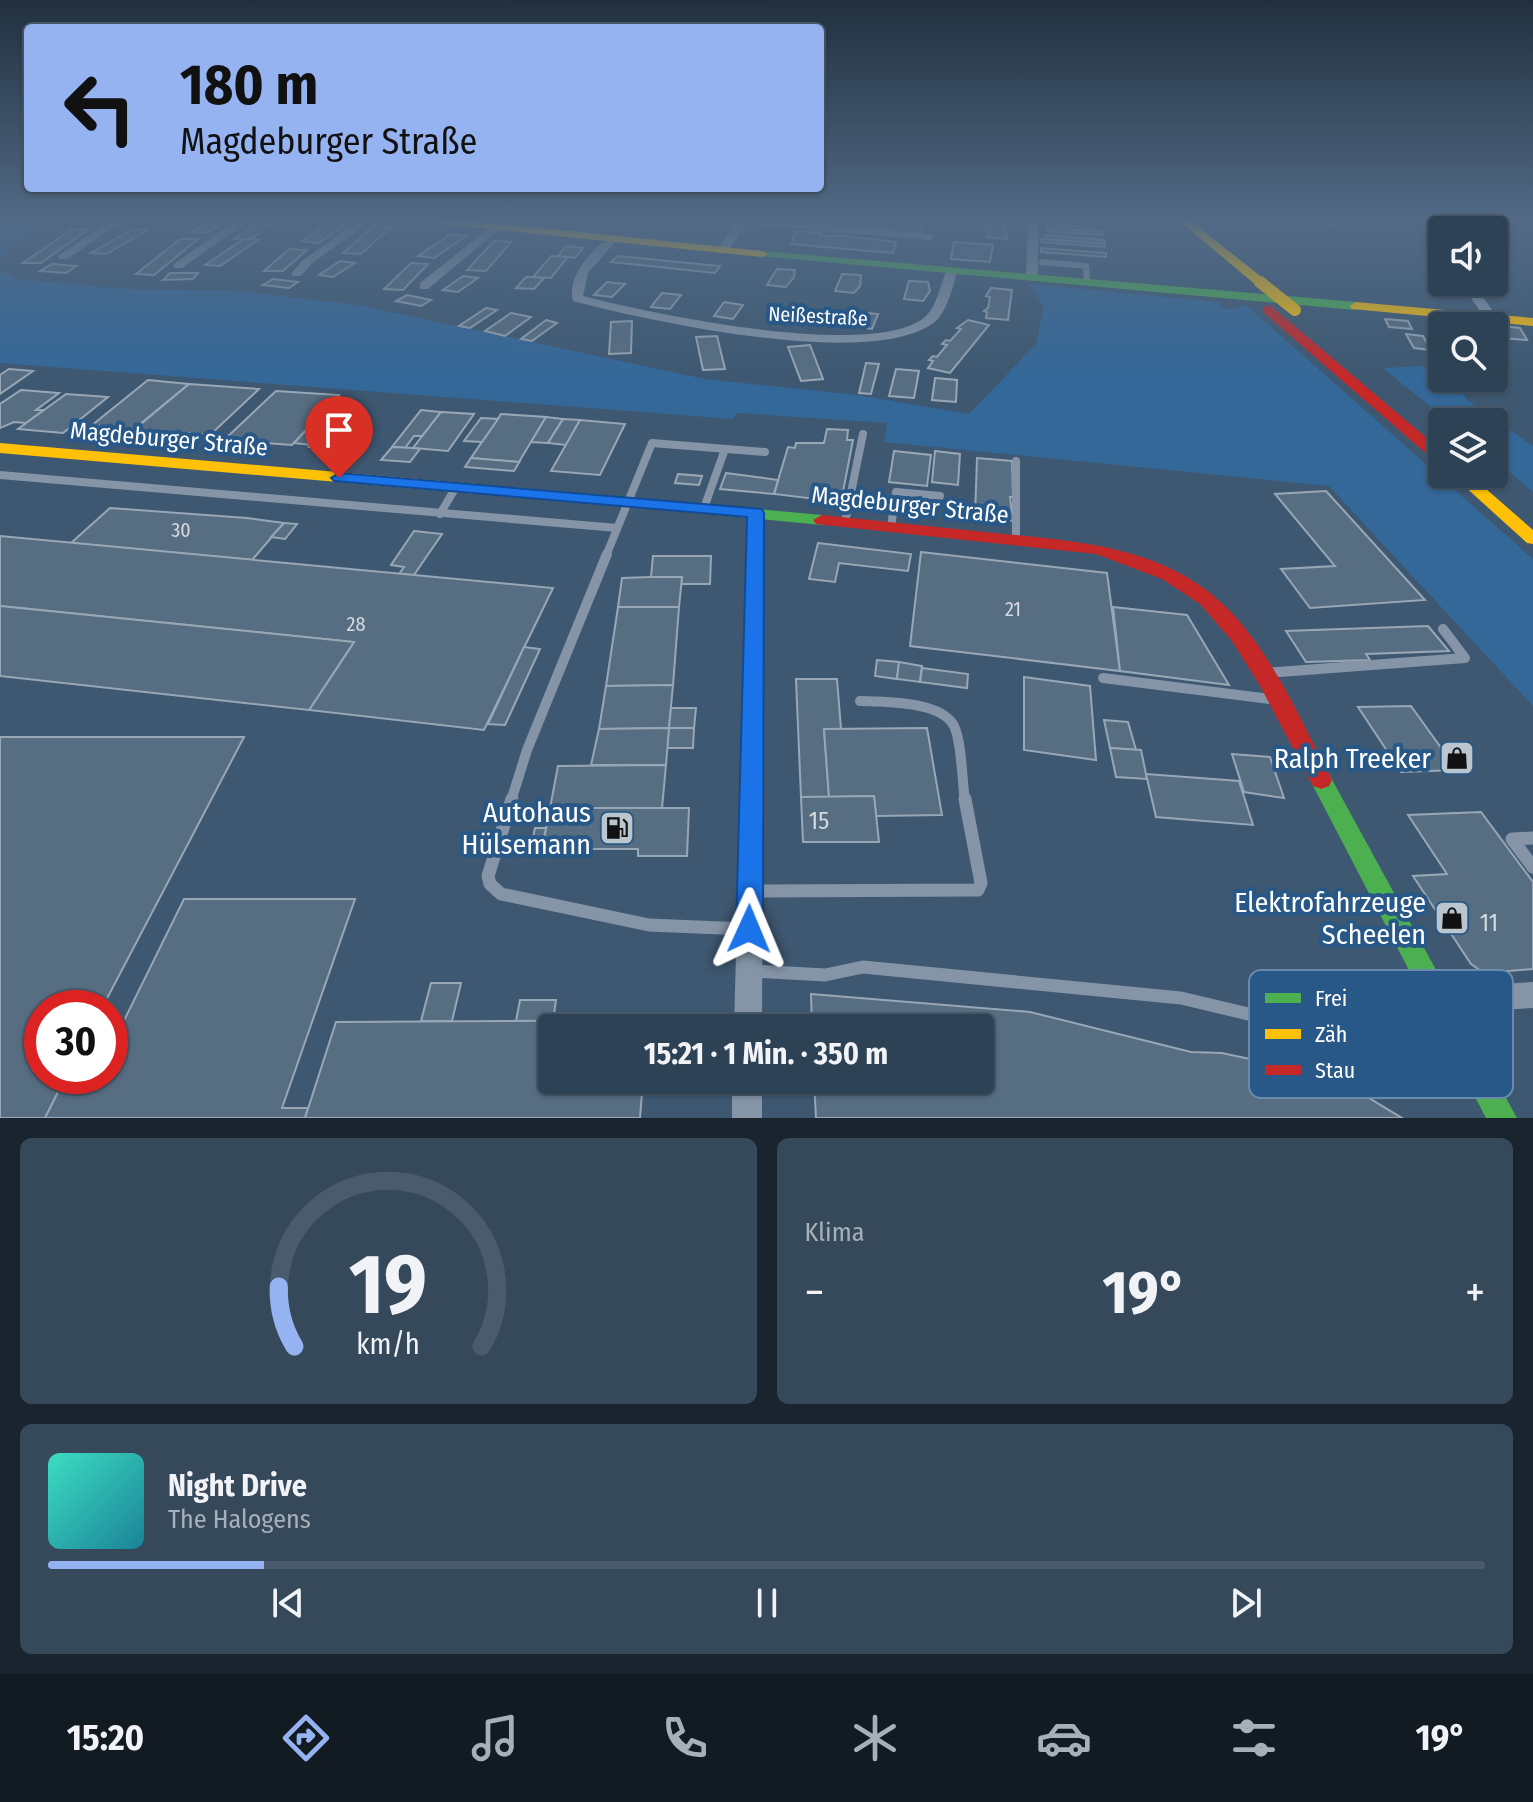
<!DOCTYPE html>
<html lang="de">
<meta charset="utf-8">
<style>
body{margin:0;font-family:"Fira Sans Condensed",sans-serif;background:#36495b;color:#f1f3f6;height:100vh;display:flex;flex-direction:column;font-size:30px;white-space:nowrap}
*{box-sizing:border-box;margin:0}
p{font-size:26px;color:#a7b0b9}
.icon{flex:none;width:44px;height:44px;fill:none;stroke:currentColor;stroke-width:2;stroke-linecap:round;stroke-linejoin:round}
.map{position:relative;height:1118px;overflow:hidden}
.panel{display:flex;flex-direction:column;gap:20px;padding:20px;background:#19242f;flex:1}
.panel>*{flex:none}
.banner{position:absolute;left:24px;top:24px;width:800px;height:168px;border-radius:8px;box-shadow:0 2px 6px #0004,0 0 0 2px #495b6c;background:#95b2f1;color:#111;overflow:hidden}
.buttons{position:absolute;left:1428px;top:216px;display:grid;gap:16px}
.buttons a{display:grid;place-items:center;width:80px;height:80px;border-radius:8px;background:#2e4255;box-shadow:0 2px 6px #0004,0 0 0 2px #495b6c;font-size:40px}
.speed{position:absolute;left:24px;top:990px;display:flex;gap:16px;font-size:40px;font-weight:700;text-align:center}
.speed>*{display:grid;place-content:center;width:104px;height:104px;border-radius:50%;background:#2e4255;box-shadow:0 2px 6px #0004,0 0 0 2px #495b6c;line-height:1}
.speed .limit{border:12px solid #d22;background:#fff;color:#111}
.pin{position:absolute;display:grid;place-items:center;width:68px;height:68px;color:#fff;margin:-82px -34px;border-radius:50% 50% 50% 0;rotate:-45deg;box-shadow:0 0 8px #0007}
.pin .icon{rotate:45deg}
.me{position:absolute;width:88px;margin:-44px;rotate:1deg;stroke-linejoin:round;filter:drop-shadow(0 0 6px #0008)}
.turn{display:flex;align-items:center;gap:28px;height:168px;padding:0 24px;font-size:36px}
.turn .icon{width:104px;height:104px;stroke-width:2.5}
.turn b{display:block;font-size:56px;line-height:68px}
.big{font-size:60px;font-weight:700;line-height:1.1}
.panel .tile{flex:1;display:flex;flex-direction:column;justify-content:center;gap:12px;min-width:0;padding:0 28px;border-radius:12px;background:#36495b}
.panel .dial{align-items:center;gap:0}
.dial svg{height:208px;overflow:visible;fill:none;stroke:#495b6c;stroke-width:7;stroke-linecap:round;text-anchor:middle}
.dial text{fill:#f1f3f6;stroke:none}
.song{display:flex;align-items:center;gap:24px}
.cover{width:96px;height:96px;border-radius:12px;background:linear-gradient(135deg,hsl(170 70% 55%),hsl(190 70% 35%))}
.played{height:8px;border-radius:4px;background:linear-gradient(90deg,#95b2f1 15%,#495b6c 15%)}
.keys{display:flex;justify-content:space-around;direction:ltr}
.heat{display:flex;justify-content:space-between;align-items:center;font-size:44px;direction:ltr}
.panel .tiles{flex:1;display:grid;gap:20px;grid-template-columns:1fr 1fr}
.tile:last-child{grid-column:span 2}
.trip{position:absolute;left:538px;top:1014px;width:456px;height:80px;border-radius:8px;background:#2e4255;box-shadow:0 2px 6px #0004,0 0 0 2px #495b6c;font-weight:700;line-height:80px;text-align:center}
.tabs{display:flex;height:128px;justify-content:space-around;align-items:center;background:#121a22;color:#a7b0b9}
.tabs .icon{width:56px;height:56px}
.tabs .active{color:#95b2f1}
.tabs b{font-size:36px;color:#f1f3f6}
.map>svg:first-child{display:block}
</style>
<div class="map">
<svg width="1533" height="1118" viewBox="0 0 1533 1118">
<rect width="100%" height="100%" fill="#3e5871"/>
<g fill="#346899">
<polygon points="0,221 47,221 18,241 0,261"/>
<polygon points="0,268 17,279 127,289 236,291 358,305 705,379 857,395 969,414 1036,344 1044,307 1029,284 1218,302 1227,310 1246,305 1533,559 1533,706 1329,486 884,442 887,423 736,413 733,419 0,363"/>
<polygon points="1423,366 1444,380 1455,381 1467,400 1533,446 1533,492 1494,459 1494,422 1449,422 1383,368"/>
</g>
<g fill="#576d81" stroke="#98a7b5" stroke-width="2">
<polygon points="211,221 228,221 206,233 191,232"/>
<polygon points="261,221 277,221 249,240 234,239"/>
<polygon points="763,221 879,221 924,225 921,234"/>
<polygon points="1004,221 1007,239 988,237 985,221"/>
<polygon points="331,222 346,224 319,243 302,241"/>
<polygon points="1046,224 1096,228 1096,231 1046,228"/>
<polygon points="374,226 391,227 361,254 343,253"/>
<polygon points="1046,228 1103,232 1103,235 1046,231"/>
<polygon points="72,229 89,229 41,263 23,263"/>
<polygon points="133,229 148,230 106,254 91,253"/>
<polygon points="796,231 821,233 820,236 846,236 896,242 893,253 791,244"/>
<polygon points="451,234 466,236 434,258 418,256"/>
<polygon points="1046,235 1104,240 1105,243 1042,239"/>
<polygon points="180,239 198,239 154,275 136,274"/>
<polygon points="244,239 258,240 220,266 205,265"/>
<polygon points="1041,239 1105,244 1105,247 1041,242"/>
<polygon points="494,241 511,242 486,271 467,270"/>
<polygon points="954,242 993,245 990,262 951,259"/>
<polygon points="566,246 574,247 583,248 575,258 558,256"/>
<polygon points="1041,248 1106,253 1106,257 1041,252"/>
<polygon points="289,249 307,250 283,271 264,271"/>
<polygon points="551,256 568,257 551,278 533,277"/>
<polygon points="618,256 720,266 715,273 611,262"/>
<polygon points="340,261 355,263 333,277 319,275"/>
<polygon points="411,263 428,264 403,290 384,289"/>
<polygon points="52,264 76,266 66,273 40,271"/>
<polygon points="777,269 795,270 794,277 786,287 767,285"/>
<polygon points="170,273 198,273 193,279 163,280"/>
<polygon points="842,274 861,275 860,286 854,293 835,291"/>
<polygon points="463,276 478,278 458,292 443,290"/>
<polygon points="526,277 533,277 544,278 534,289 516,288"/>
<polygon points="273,279 298,282 289,288 263,285"/>
<polygon points="909,281 928,282 930,291 923,301 904,299"/>
<polygon points="607,282 625,284 612,297 594,295"/>
<polygon points="991,288 1012,290 1008,320 986,318 987,312 984,311 988,308 990,297 986,296"/>
<polygon points="662,293 681,295 670,309 651,307"/>
<polygon points="407,295 431,300 421,306 396,301"/>
<polygon points="724,302 743,305 733,319 714,316"/>
<polygon points="486,308 497,310 470,328 459,326"/>
<polygon points="789,309 809,311 801,325 781,323"/>
<polygon points="858,312 878,314 872,329 852,326"/>
<polygon points="511,313 531,317 505,336 485,331"/>
<polygon points="1385,319 1408,321 1412,329 1389,327"/>
<polygon points="546,320 557,323 532,341 521,339"/>
<polygon points="968,320 989,325 950,373 928,368 933,361 929,360 933,356 937,357 947,345 942,344 946,340 950,341 961,329 957,328"/>
<polygon points="632,321 631,353 609,354 611,322"/>
<polygon points="1493,325 1520,328 1527,340 1502,338"/>
<polygon points="1406,334 1423,336 1431,350 1414,348"/>
<polygon points="717,336 725,369 703,370 696,337"/>
<polygon points="810,345 823,379 801,381 788,347"/>
<polygon points="866,363 879,364 871,394 859,393"/>
<polygon points="9,369 33,371 0,394 0,375"/>
<polygon points="896,369 919,371 914,398 889,396"/>
<polygon points="935,378 957,380 956,402 932,400"/>
<polygon points="148,380 189,384 134,429 91,426"/>
<polygon points="189,384 259,389 210,435 135,429"/>
<polygon points="21,390 59,393 36,410 44,410 26,423 14,422 0,428 0,404"/>
<polygon points="276,391 339,395 292,445 224,440"/>
<polygon points="66,394 108,397 63,433 18,429"/>
<polygon points="421,410 441,412 422,436 414,436 405,448 392,447"/>
<polygon points="441,412 474,414 448,451 413,448"/>
<polygon points="501,414 546,417 519,462 471,458"/>
<polygon points="546,417 563,419 548,443 531,442"/>
<polygon points="481,418 498,419 482,442 464,441"/>
<polygon points="563,419 580,420 566,445 548,443"/>
<polygon points="580,420 625,424 600,475 551,471"/>
<polygon points="332,421 361,423 338,449 309,447"/>
<polygon points="314,422 330,423 311,445 294,443"/>
<polygon points="106,427 134,429 150,430 139,440 94,437"/>
<polygon points="827,429 848,430 847,440 853,440 841,502 774,494 788,447 795,448 796,443 824,443"/>
<polygon points="392,447 413,448 420,449 410,462 381,460"/>
<polygon points="894,451 931,455 927,486 889,482"/>
<polygon points="935,451 960,454 958,485 932,482"/>
<polygon points="471,458 519,462 520,461 514,471 465,467"/>
<polygon points="977,458 1012,461 1013,497 1010,497 1013,521 975,517"/>
<polygon points="726,473 778,480 774,494 720,489"/>
<polygon points="678,474 702,476 699,485 675,483"/>
<polygon points="1326,491 1425,600 1310,608 1281,569 1335,566 1275,494"/>
<polygon points="110,508 247,518 284,523 252,560 71,543"/>
<polygon points="284,523 297,524 285,539 271,537"/>
<polygon points="414,531 442,534 414,575 399,574 404,567 391,565"/>
<polygon points="0,536 414,575 553,588 484,730 309,710 354,642 0,606"/>
<polygon points="818,543 911,554 908,571 839,563 835,582 809,579"/>
<polygon points="921,552 1107,573 1120,671 910,646"/>
<polygon points="653,556 711,556 710,584 681,584 682,577 651,577"/>
<polygon points="651,577 682,577 679,607 618,607 622,578"/>
<polygon points="0,606 354,642 309,710 0,676"/>
<polygon points="618,607 679,607 673,685 606,686"/>
<polygon points="1113,607 1187,615 1229,685 1120,671"/>
<polygon points="1428,626 1449,651 1366,654 1370,660 1306,662 1286,631"/>
<polygon points="524,647 540,649 505,725 488,724"/>
<polygon points="877,660 899,662 897,679 875,676"/>
<polygon points="899,662 922,666 920,682 897,679"/>
<polygon points="922,668 968,674 967,688 920,682"/>
<polygon points="1024,677 1090,686 1096,760 1024,750"/>
<polygon points="796,679 837,679 841,729 824,729 829,797 801,797"/>
<polygon points="673,685 669,728 599,729 606,686"/>
<polygon points="1411,706 1457,770 1401,772 1358,707"/>
<polygon points="671,708 696,708 694,728 669,728"/>
<polygon points="1104,720 1128,722 1136,750 1110,748"/>
<polygon points="669,728 694,728 693,748 667,748"/>
<polygon points="669,728 666,765 591,765 599,729"/>
<polygon points="927,728 942,815 876,816 874,796 829,797 824,729"/>
<polygon points="0,737 244,737 102,1008 42,1008 42,1076 67,1076 45,1118 0,1118"/>
<polygon points="1110,748 1141,750 1147,779 1116,777"/>
<polygon points="1232,754 1270,757 1284,798 1244,792"/>
<polygon points="666,765 662,808 550,808 558,766"/>
<polygon points="1146,774 1239,781 1253,825 1156,817"/>
<polygon points="874,796 879,842 803,842 801,797"/>
<polygon points="550,808 689,808 687,856 638,856 638,849 542,849"/>
<polygon points="1481,812 1533,882 1533,969 1484,973 1471,964 1413,876 1447,874 1408,815"/>
<polygon points="535,828 546,828 542,847 531,847"/>
<polygon points="184,899 355,899 282,1108 308,1108 305,1118 45,1118 58,1092 89,1092 97,1076 110,1076 110,1049"/>
<polygon points="431,983 461,983 452,1021 421,1021"/>
<polygon points="811,994 1030,1012 1191,1052 1222,1053 1334,1077 1402,1118 816,1118 814,1080 980,1080 980,1028 812,1028"/>
<polygon points="520,1000 556,1000 553,1021 516,1021"/>
<polygon points="648,1020 647,1028 552,1028 552,1080 643,1080 640,1118 305,1118 336,1022"/>
</g>
<g fill="none" stroke-linecap="round" stroke-linejoin="round">
<g stroke="#8595a7" stroke-width="6">
<polyline points="743,221 930,237"/>
<polyline points="1042,262 1086,266 1087,282"/>
</g>
<g stroke="#8595a7" stroke-width="8">
<polyline points="1016,461 1016,540"/>
<polyline points="0,475 617,528"/>
<polyline points="704,508 725,449"/>
<polyline points="440,514 456,487"/>
<polyline points="845,522 863,434"/>
<polyline points="891,527 896,492 940,496"/>
<polyline points="606,556 652,443 765,452"/>
</g>
<g stroke="#8595a7" stroke-width="10">
<polyline points="1265,673 1465,658 1443,629"/>
<polyline points="1103,678 1270,699"/>
<path d="M 860,701 C 885,702 941,701 954,726 C 962,742 962,782 965,801"/>
<polyline points="511,801 527,750 607,554"/>
</g>
<g stroke="#8595a7" stroke-width="13">
<polyline points="512,799 488,876 490,884 501,894 649,925 745,929"/>
<polyline points="1533,838 1512,839 1533,867"/>
<polyline points="753,891 978,890 981,883 965,799"/>
<polyline points="752,971 825,975 863,967 1181,998 1375,1044"/>
</g>
<g fill="#8595a7" fill-rule="evenodd">
<polygon points="110,221 123,221 67,259 59,259 59,255"/>
<polygon points="235,221 248,221 182,268 174,268 174,264"/>
<polygon points="358,221 370,221 310,265 301,276 293,276 291,274 302,261"/>
<polygon points="737,221 748,221 727,253 719,253 717,251"/>
<polygon points="1028,221 1038,221 1038,277 1032,281 1026,277"/>
<polygon points="1325,221 1336,221 1339,225 1330,227"/>
<polygon points="1449,221 1459,221 1455,230 1445,230"/>
<polygon points="493,225 502,227 428,289 420,289 420,283"/>
<path d="M 611,237 L 617,240 L 588,273 L 583,296 C 648,313 873,361 925,317 C 938,305 940,283 948,268 L 958,270 C 952,287 948,313 932,324 C 866,369 649,321 573,301 C 566,278 592,247 611,237 Z"/>
<polygon points="1460,282 1472,282 1498,318 1497,321 1487,321"/>
<polygon points="756,508 764,513 762,1028 734,1028 748,513"/>
<polygon points="1533,982 1533,1008 1443,1013 1433,1009 1429,1000 1433,991 1443,987"/>
<rect x="732" y="1080" width="30" height="38"/>
</g>
<g fill="#4caf50" fill-rule="evenodd">
<polygon points="762,251 1356,302 1362,306 1356,310 758,256 758,252"/>
<polygon points="477,484 822,515 831,520 822,525 471,492 469,489"/>
<polygon points="1321,771 1329,774 1517,1118 1486,1118 1310,780 1313,774"/>
</g>
<g fill="#ffc107" fill-rule="evenodd">
<polygon points="435,221 475,221 762,251 768,254 762,257 440,224"/>
<polygon points="1179,221 1191,221 1264,279 1264,285 1256,285"/>
<polygon points="1356,302 1533,318 1533,326 1352,309 1350,306"/>
<polygon points="0,443 477,484 485,489 477,494 0,453"/>
<polygon points="1451,474 1469,474 1533,530 1533,544 1527,543"/>
</g>
<g fill="#c62828" fill-rule="evenodd">
<polygon points="1263,306 1271,306 1442,451 1442,464 1436,462 1263,312"/>
<path d="M 822,515 C 876,521 931,526 985,532 C 1071,541 1164,544 1228,609 C 1274,656 1302,723 1332,780 L 1329,786 L 1321,789 L 1313,786 L 1259,684 L 1232,641 L 1200,604 L 1162,579 L 1096,554 L 816,524 L 813,520 Z"/>
</g>
<polyline stroke="#ffc107" stroke-width="12" points="1260,282 1295,310"/>
</g>
<linearGradient id="sky" x2="0" y2="1"><stop stop-color="#22303e"/><stop offset="0.58" stop-color="#526a86"/><stop offset="1" stop-color="#526a86" stop-opacity="0"/></linearGradient>
<rect width="1533" height="378" fill="url(#sky)"/>
<polygon fill="#1a73e8" stroke="#114b97" stroke-width="2" points="339,473 762,509 764,513 763,929 759,938 749,941 740,938 736,929 747,517 334,481 331,478"/>
<defs>
<g id="shop-square" transform="scale(1.8)"><rect x="-9" y="-9" width="18" height="18" rx="4" fill="#bbc5cd" stroke="#285887"/><path d="M-5-2.5h2.3a2.7 3.5 0 0 1 5.4 0H5L5.5 6h-11ZM-1.5-2.5h3a1.5 2.3 0 0 0-3 0Z" fill="#111"/></g>
<g id="fuel-square" transform="scale(1.8)"><rect x="-9" y="-9" width="18" height="18" rx="4" fill="#bbc5cd" stroke="#285887"/><path d="M-5.5-6h7V0h2V4h1.3V-2.5L3-4.5l.8-.8L6-3V5H2.5V1h-1V6h-7ZM-4.2-4.7v3.2H.2V-4.7Z" fill="#111"/></g>
</defs>
<g fill-rule="evenodd">
<use href="#shop-square" x="1457" y="758"/>
<use href="#fuel-square" x="617" y="828"/>
<use href="#shop-square" x="1452" y="918"/>
</g>
<g text-anchor="middle" dominant-baseline="central" stroke-width="8" stroke-linejoin="round" paint-order="stroke">
<g font-size="20" fill="#fff" stroke="#285887">
<text transform="translate(818 316) rotate(3)">Neißestraße</text>
</g>
<g font-size="20" fill="#d5dae0">
<text x="181" y="530">30</text>
<text x="1013" y="609">21</text>
<text x="356" y="624">28</text>
</g>
<g font-size="24" fill="#fff" stroke="#285887">
<text transform="translate(169 439) rotate(5)">Magdeburger Straße</text>
<text transform="translate(910 505) rotate(6)">Magdeburger Straße</text>
</g>
<g font-size="24" fill="#d5dae0">
<text x="819" y="821">15</text>
<text x="1489" y="923">11</text>
</g>
<g font-size="28" fill="#fff" stroke="#285887" text-anchor="end">
<text x="1431" y="758">Ralph Treeker</text>
<text x="591" y="812">Autohaus<tspan x="591" dy="32">Hülsemann</tspan></text>
<text x="1426" y="902">Elektrofahrzeuge<tspan x="1426" dy="32">Scheelen</tspan></text>
</g>
</g>
<rect x="1249" y="970" width="264" height="128" rx="12" fill="#285887" stroke="#688aab" stroke-width="2"/>
<rect x="1265" y="993" width="36" height="10" fill="#4caf50"/>
<rect x="1265" y="1029" width="36" height="10" fill="#ffc107"/>
<rect x="1265" y="1065" width="36" height="10" fill="#c62828"/>
<g font-size="22" fill="#fff">
<text x="1315" y="1006">Frei</text>
<text x="1315" y="1042">Zäh</text>
<text x="1315" y="1078">Stau</text>
</g>
</svg>
<div class="buttons">
<a><svg class="icon" aria-label="sound" viewBox="0 0 24 24"><path d="M4 9h4l5-4v14l-5-4H4zM17 9q2 3 0 6"/></svg></a>
<a><svg class="icon" aria-label="search" viewBox="0 0 24 24"><circle cx="10" cy="10" r="6"/><path d="M15 15l6 6"/></svg></a>
<a><svg class="icon" aria-label="layers" viewBox="0 0 24 24"><path d="M12 4l9 5-9 5-9-5zM3 14l9 5 9-5"/></svg></a>
</div>
<div class="speed"><div class="limit">30</div></div>
<div class="pin" style="left:339px;top:478px;background:#d93025"><svg class="icon" aria-label="arrive" viewBox="0 0 24 24"><path d="M6 21V4h12l-3 4 3 4H6"/></svg></div>
<svg class="me" style="left:749px;top:929px" viewBox="-20 -20 40 40"><path d="M0-17L14 15 0 8-14 15z" fill="#1a73e8" stroke="#fff" stroke-width="4"/></svg>
<div class="trip">15:21 · 1 Min. · 350 m</div>
<div class="banner">
<div class="turn"><svg class="icon" aria-label="left" viewBox="0 0 24 24"><path d="M17 20v-9H6M10 6l-5 5 5 5"/></svg><div><b>180 m</b>Magdeburger Straße</div></div>
</div>
</div>
<section class="panel">
<div class="tiles">
<div class="tile dial"><svg viewBox="0 0 100 80">
<path d="M14 69A42 42 0 1 1 86 69"/>
<path d="M14 69A42 42 0 0 1 8 46" stroke="#95b2f1"/>
<text x="50" y="56" font-size="32" font-weight="700">19</text>
<text x="50" y="72" font-size="11">km/h</text>
</svg></div>
<div class="tile"><p>Klima</p>
<div class="heat"><a>−</a><b class="big">19°</b><a>+</a></div>
</div>
<div class="tile">
<div class="song"><i class="cover"></i><div><b>Night Drive</b><p>The Halogens</p></div></div>
<div class="played"></div>
<div class="keys"><svg class="icon" aria-label="previous" viewBox="0 0 24 24"><path d="M18 5L8 12l10 7zM5 5v14"/></svg><svg class="icon" aria-label="pause" viewBox="0 0 24 24"><path d="M8 5v14M16 5v14"/></svg><svg class="icon" aria-label="next" viewBox="0 0 24 24"><path d="M6 5l10 7-10 7zM19 5v14"/></svg></div>
</div>
</div>
</section>
<nav class="tabs">
<b>15:20</b>
<svg class="icon active" aria-label="directions" viewBox="0 0 24 24"><path d="M12 3l9 9-9 9-9-9zM9 14v-3h6M13 9l2 2-2 2"/></svg>
<svg class="icon" aria-label="music" viewBox="0 0 24 24"><path d="M9 18V5l10-2v13"/><circle cx="6" cy="18" r="3"/><circle cx="16" cy="16" r="3"/></svg>
<svg class="icon" aria-label="phone" viewBox="0 0 24 24"><path d="M5 4h4l2 5-3 2q2 4 5 5l2-3 5 2v4C11 20 4 13 5 4z"/></svg>
<svg class="icon" aria-label="climate" viewBox="0 0 24 24"><path d="M12 3v18M4 7l16 10M4 17L20 7"/></svg>
<svg class="icon" aria-label="car" viewBox="0 0 24 24"><path d="M5 17H2v-5l4-1 3-4h7l3 4 3 1v5h-3M9 17h6M6 11h13"/><circle cx="7" cy="17" r="2"/><circle cx="17" cy="17" r="2"/></svg>
<svg class="icon" aria-label="filters" viewBox="0 0 24 24"><path d="M4 7h16M4 17h16"/><circle cx="9" cy="7" r="2"/><circle cx="15" cy="17" r="2"/></svg>
<b>19°</b>
</nav>
